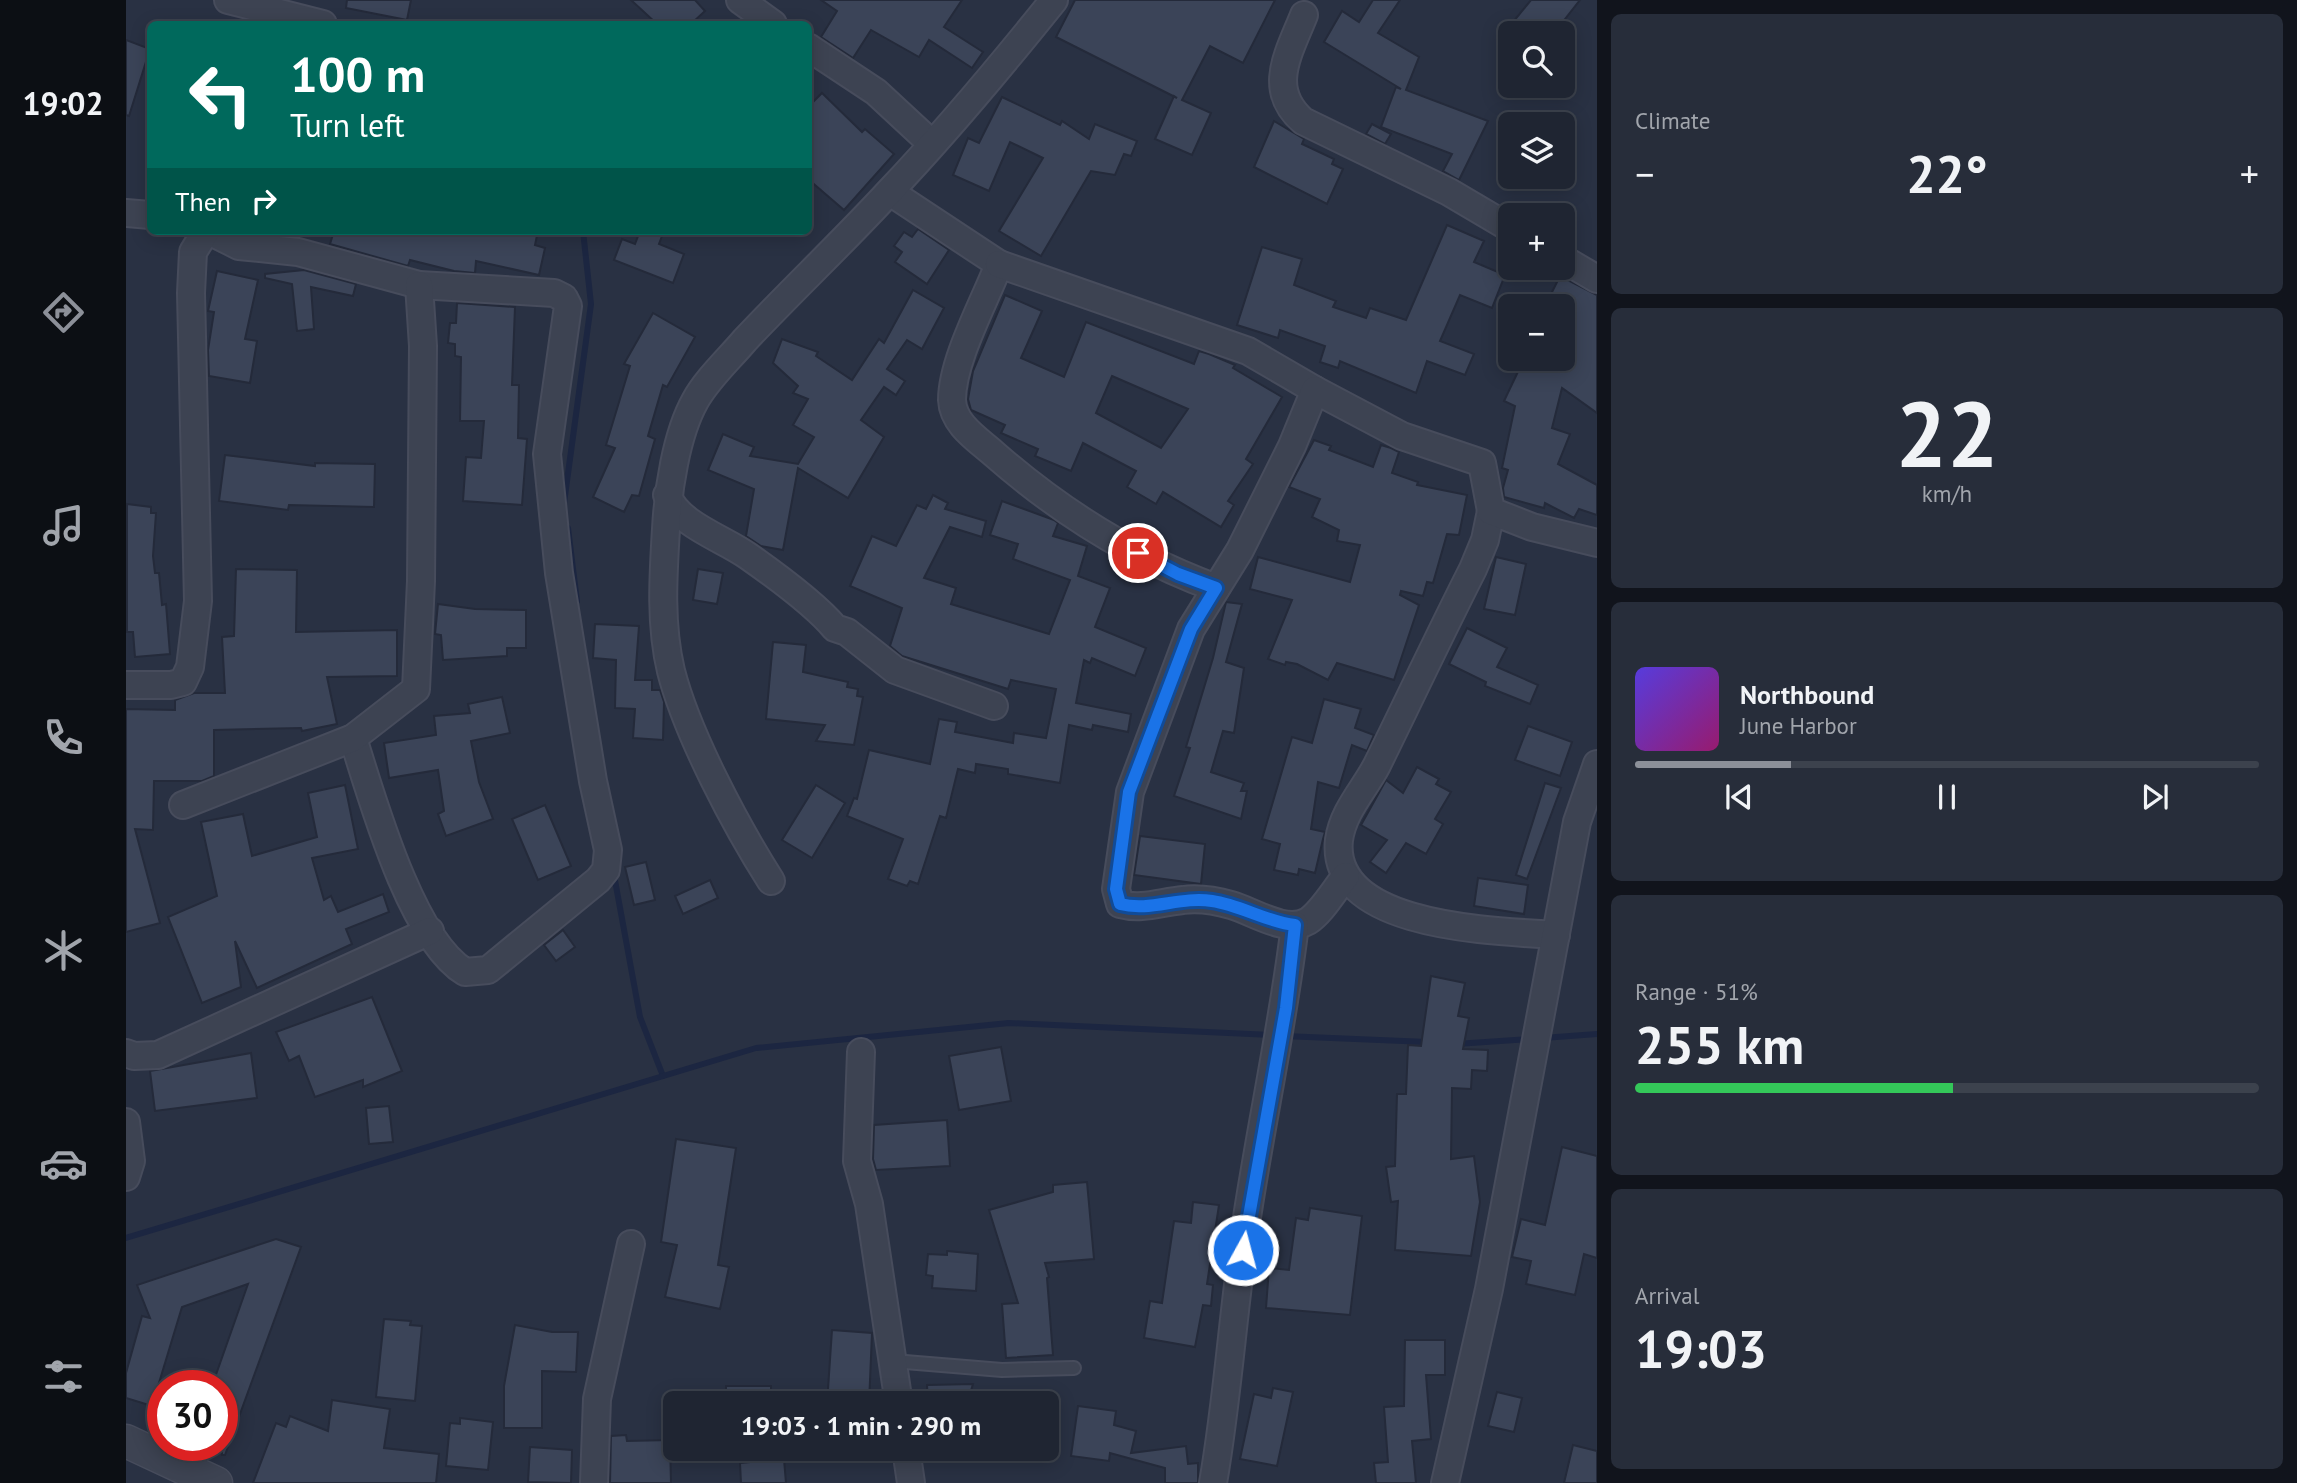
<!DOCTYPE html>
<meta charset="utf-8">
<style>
body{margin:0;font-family:"PT Sans",sans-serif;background:#272d3a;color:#f1f3f6;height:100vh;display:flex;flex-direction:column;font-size:26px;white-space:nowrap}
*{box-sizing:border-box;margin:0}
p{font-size:23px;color:#a1a5ac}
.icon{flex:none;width:38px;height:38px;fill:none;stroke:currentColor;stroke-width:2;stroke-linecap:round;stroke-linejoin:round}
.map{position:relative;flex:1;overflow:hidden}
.sheet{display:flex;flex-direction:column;gap:14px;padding:14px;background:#11141c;width:700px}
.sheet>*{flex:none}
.guide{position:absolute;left:21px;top:21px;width:665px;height:214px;border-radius:10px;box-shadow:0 4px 18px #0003,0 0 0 2px #3c424d;background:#00695c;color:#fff;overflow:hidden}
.controls{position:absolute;left:1372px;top:21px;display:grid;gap:14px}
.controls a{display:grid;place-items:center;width:77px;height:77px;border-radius:10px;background:#1f2532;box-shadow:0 4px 18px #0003,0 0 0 2px #3c424d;font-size:35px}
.speed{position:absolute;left:21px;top:1370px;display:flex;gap:14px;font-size:35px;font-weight:700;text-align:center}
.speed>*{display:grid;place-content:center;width:91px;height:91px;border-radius:50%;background:#1f2532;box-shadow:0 4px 18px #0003,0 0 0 2px #3c424d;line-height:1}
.speed .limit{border:10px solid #d22;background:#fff;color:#111}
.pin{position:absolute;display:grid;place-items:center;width:60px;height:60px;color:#fff;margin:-30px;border:4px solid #fff;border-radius:50%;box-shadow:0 2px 7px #0007}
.me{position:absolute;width:77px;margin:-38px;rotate:7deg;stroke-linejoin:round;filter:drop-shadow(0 0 5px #0008)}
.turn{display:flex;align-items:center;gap:24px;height:147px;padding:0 28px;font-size:32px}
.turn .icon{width:91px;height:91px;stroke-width:2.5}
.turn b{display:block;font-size:49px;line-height:60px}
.then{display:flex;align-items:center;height:66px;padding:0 28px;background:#0003;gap:14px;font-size:26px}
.big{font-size:52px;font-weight:700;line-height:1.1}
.sheet .tile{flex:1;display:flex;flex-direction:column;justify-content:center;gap:10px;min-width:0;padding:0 24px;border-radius:10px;background:#272d3a}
.sheet .dial{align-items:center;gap:0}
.dial b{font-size:91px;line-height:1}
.song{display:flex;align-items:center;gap:21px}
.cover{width:84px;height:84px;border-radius:10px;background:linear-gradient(135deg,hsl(250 70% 55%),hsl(320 70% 35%))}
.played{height:7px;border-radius:4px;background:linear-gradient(90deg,#8c9099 25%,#3c424d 25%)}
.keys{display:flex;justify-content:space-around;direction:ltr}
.heat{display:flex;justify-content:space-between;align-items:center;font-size:38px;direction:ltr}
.charge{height:10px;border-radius:5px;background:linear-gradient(90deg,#34c759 51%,#3c424d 0)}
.trip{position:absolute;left:537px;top:1391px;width:396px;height:70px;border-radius:10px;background:#1f2532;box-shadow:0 4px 18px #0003,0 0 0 2px #3c424d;font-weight:700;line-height:70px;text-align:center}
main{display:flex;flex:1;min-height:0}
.menu{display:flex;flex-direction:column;width:126px;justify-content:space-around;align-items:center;background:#0c0f14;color:#a1a5ac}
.menu .icon{width:49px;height:49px}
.menu .selected{color:#8c9099}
.menu b{font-size:32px;color:#f1f3f6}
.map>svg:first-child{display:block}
</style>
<main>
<nav class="menu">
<b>19:02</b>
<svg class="icon selected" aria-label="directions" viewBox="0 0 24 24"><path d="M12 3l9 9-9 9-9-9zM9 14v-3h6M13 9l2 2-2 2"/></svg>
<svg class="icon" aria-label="music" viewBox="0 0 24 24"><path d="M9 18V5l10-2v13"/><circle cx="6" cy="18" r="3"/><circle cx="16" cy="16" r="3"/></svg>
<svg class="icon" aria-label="phone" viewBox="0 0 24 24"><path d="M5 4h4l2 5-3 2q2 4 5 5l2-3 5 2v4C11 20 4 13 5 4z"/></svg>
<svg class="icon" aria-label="climate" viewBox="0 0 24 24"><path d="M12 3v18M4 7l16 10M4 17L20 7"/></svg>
<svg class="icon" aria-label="car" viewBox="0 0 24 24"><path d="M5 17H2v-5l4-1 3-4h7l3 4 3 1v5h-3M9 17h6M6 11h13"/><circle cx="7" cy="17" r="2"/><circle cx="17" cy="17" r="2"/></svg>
<svg class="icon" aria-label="filters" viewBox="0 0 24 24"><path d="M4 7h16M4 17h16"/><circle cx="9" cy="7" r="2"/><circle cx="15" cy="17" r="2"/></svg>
</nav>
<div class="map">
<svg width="1471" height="1483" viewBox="0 0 1471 1483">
<rect width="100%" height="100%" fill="#293143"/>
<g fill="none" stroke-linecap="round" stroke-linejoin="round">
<g stroke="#1c2641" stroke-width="6">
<polyline points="438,503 465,304 457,231"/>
<polyline points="442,528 451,601"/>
<polyline points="488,875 514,1017 537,1076"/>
<polyline points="1158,1036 1301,1042"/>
<polyline points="1417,1038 1471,1034"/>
<polyline points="1330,1044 1403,1039"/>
<polyline points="0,1238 630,1048 883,1023 1148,1035"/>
</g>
</g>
<g fill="#3b4458" stroke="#242a3a" stroke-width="2" fill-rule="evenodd">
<polygon points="221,0 285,0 281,20 220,8"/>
<polygon points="505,0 569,0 579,11 565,24 531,24"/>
<polygon points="695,0 836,0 818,27 857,52 846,68 803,40 793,57 745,30 727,58 695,37 711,11"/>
<polygon points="949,0 1149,0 1117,63 1084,46 1056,100 1085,113 1066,155 1029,139 1048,96 1051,98 930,37"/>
<polygon points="1247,0 1274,0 1252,33 1293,57 1280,90 1362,121 1333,180 1317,171 1326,154 1255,127 1270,87 1275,89 1198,42 1216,11 1233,22"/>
<polygon points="1405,0 1454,0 1428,33 1378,33"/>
<polygon points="0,40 24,49 3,116 0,115"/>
<polygon points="696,93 736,132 739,129 768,154 718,210 682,179 682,107"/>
<polygon points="876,97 934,125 936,121 963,139 969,124 1011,141 1005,156 998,154 989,175 965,171 915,256 873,231 917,158 884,142 863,191 827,175 842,138 853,143"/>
<polygon points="1148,121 1178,139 1176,144 1208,159 1206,164 1217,169 1201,204 1128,167"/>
<polygon points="1246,124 1265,134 1259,144 1240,134"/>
<polygon points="1321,225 1358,241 1348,262 1379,275 1366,308 1334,295 1314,341 1348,354 1339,375 1301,361 1290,393 1214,361 1212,368 1194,362 1199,346 1154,330 1152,338 1111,325 1136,247 1176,259 1168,285 1210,301 1207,307 1240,318 1244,308 1280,320"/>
<polygon points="792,229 823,250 801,284 769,262 776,252 768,246 778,232 786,237"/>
<polygon points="208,231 412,231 409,245 419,248 413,275 350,261 349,273 328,271 284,260 282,266 204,244"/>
<polygon points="514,231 536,236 533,244 558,254 547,283 488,260 496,239 509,244"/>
<polygon points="178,270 230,284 227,296 185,287 188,329 171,331 166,284 139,278 139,274"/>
<polygon points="91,271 132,280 119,339 131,341 124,383 83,376 82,350 88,312 82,311"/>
<polygon points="1434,276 1471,295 1471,413 1436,388 1426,428 1444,434 1432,464 1471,485 1471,515 1453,509 1448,518 1419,503 1418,508 1378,497 1377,488 1382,470 1376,468 1389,406 1378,401 1398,359 1437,359 1437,306 1419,306"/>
<polygon points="787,290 818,308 796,349 781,340 761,369 779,381 770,395 758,387 735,420 758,437 722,498 672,468 657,550 635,546 620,536 628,489 582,470 597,434 628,447 624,456 672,464 688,437 667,425 682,399 667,393 672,386 647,363 656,339 692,352 690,356 726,380 753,339 758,343"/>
<path d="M 879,295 L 916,311 L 895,358 L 938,377 L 960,322 L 1068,364 L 1073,351 L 1083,354 L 1109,365 L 1107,368 L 1156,397 L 1120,459 L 1127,464 L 1102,501 L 1108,505 L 1095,527 L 1037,492 L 1030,504 L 1001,487 L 1010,471 L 957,443 L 945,471 L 909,456 L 912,449 L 875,433 L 879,425 L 845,410 L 842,399 L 847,371 ZM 986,376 L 1062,409 L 1035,448 L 970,413 Z"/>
<polygon points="331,303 389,307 386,385 393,385 392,438 401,439 396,505 337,501 340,457 355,458 358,421 334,421 335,357 329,356 329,344 322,343 324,323 330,323"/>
<polygon points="527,313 569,337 541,387 537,385 522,436 529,439 513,496 506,495 498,512 467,497 489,448 480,445 504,366 498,364"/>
<polygon points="1188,440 1205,446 1203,450 1247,467 1255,445 1265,448 1273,452 1266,473 1292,482 1291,485 1341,495 1333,535 1321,534 1307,583 1301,582 1297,596 1275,591 1274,595 1293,605 1268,680 1211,663 1202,680 1171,664 1160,662 1159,665 1142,659 1166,600 1124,589 1132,557 1224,582 1234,545 1211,541 1213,530 1186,517 1194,499 1163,487"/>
<polygon points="99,455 189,466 189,463 249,464 248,507 163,505 162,510 93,501"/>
<polygon points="807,495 822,503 819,509 860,521 856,537 824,527 798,578 830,588 825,604 923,634 944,580 887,559 892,544 864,535 876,501 928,520 932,523 927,536 961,546 952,576 984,588 969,627 1020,648 1009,676 966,658 964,663 958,660 950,703 1005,714 1002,732 967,725 966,730 943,725 934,783 882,774 882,769 850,764 849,773 832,769 820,818 814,816 792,884 784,881 781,886 762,879 777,839 721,816 728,798 731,799 743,750 804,764 813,719 831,722 829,732 887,743 888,733 920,738 930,689 885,680 882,689 776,656 764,646 776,608 724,586 746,536 770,546 791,505 800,509"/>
<polygon points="1,504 25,507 25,513 30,513 27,556 29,573 33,573 36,605 40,604 44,654 9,657 7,632 1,632"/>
<polygon points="1370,557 1400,564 1389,615 1358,609"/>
<polygon points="110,569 171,570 170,632 271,630 271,676 201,677 211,724 176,731 175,728 88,730 88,776 76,781 28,781 27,830 9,829 34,923 0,932 0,709 49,710 49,700 68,693 99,693 96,637 108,636"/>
<polygon points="572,569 597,573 591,604 567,600"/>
<polygon points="1100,602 1116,604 1100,662 1118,668 1108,733 1097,731 1085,772 1118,783 1115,791 1121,791 1115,819 1048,796 1064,748 1060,747 1087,658"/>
<polygon points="312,604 349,609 400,610 400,648 381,648 381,656 317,660 315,635 309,634"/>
<polygon points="469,624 513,626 509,680 526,680 526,690 534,690 538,702 537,740 507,738 509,709 489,708 490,660 467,658"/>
<polygon points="1341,628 1381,648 1371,667 1412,685 1404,704 1359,686 1360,682 1323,664"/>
<polygon points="647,642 680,645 677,672 722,682 721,687 732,689 731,696 737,697 728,745 690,741 699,725 640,719"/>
<polygon points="376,697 384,733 345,741 353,782 367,819 320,836 312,814 318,811 312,770 263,778 258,743 310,735 308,716 344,713 342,704"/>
<polygon points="1198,699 1235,709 1229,728 1248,735 1241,751 1226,745 1213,788 1192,782 1185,829 1199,832 1197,839 1189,873 1173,869 1172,875 1148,870 1154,844 1136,839 1166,737 1186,743"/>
<polygon points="1402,726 1446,742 1434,776 1389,760"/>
<polygon points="1291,767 1313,779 1310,784 1325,792 1309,819 1317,824 1300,854 1280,843 1260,873 1244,862 1261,840 1235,825 1260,780 1277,793"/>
<polygon points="1419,783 1435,788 1401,879 1390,875"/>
<polygon points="219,785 232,849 186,858 198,900 205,896 212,912 257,894 263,912 220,929 226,944 131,988 109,941 115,987 76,1003 42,917 91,896 75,822 117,814 126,856 191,837 182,793"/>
<polygon points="690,785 719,803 686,858 656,840"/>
<polygon points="419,805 445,866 412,880 386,819"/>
<polygon points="1014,836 1079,844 1075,884 1008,875"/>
<polygon points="520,862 529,900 508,905 499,867"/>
<polygon points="1352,878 1402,885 1398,914 1348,906"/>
<polygon points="584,880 592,898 557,914 549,896"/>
<polygon points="437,930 449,947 430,961 418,945"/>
<polygon points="1305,976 1339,983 1332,1016 1343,1018 1337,1049 1362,1050 1361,1071 1346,1070 1345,1089 1326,1088 1325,1159 1348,1156 1354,1202 1345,1256 1269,1250 1272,1201 1265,1202 1260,1167 1269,1166 1271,1094 1280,1094 1282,1045 1295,1046"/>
<polygon points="246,997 276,1071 237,1087 237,1080 189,1097 173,1056 163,1061 150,1032"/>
<polygon points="875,1047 885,1101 833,1110 823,1056"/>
<polygon points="125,1053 131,1098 29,1111 24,1071"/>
<polygon points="263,1106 267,1142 243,1144 240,1108"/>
<polygon points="821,1120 824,1166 750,1170 747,1159 748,1125"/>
<polygon points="550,1139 610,1148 592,1265 603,1267 594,1309 539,1297 551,1245 535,1242"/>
<polygon points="1436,1147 1471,1156 1471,1258 1458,1254 1449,1295 1400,1284 1405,1261 1386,1257 1395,1219 1419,1225"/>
<polygon points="961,1182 968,1259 919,1263 923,1277 921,1278 927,1355 880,1358 876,1304 892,1303 863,1210 927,1192 927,1185"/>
<polygon points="1067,1202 1093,1205 1081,1284 1087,1285 1085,1306 1077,1305 1069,1347 1018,1338 1024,1301 1036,1303 1048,1221 1065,1223"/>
<polygon points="1184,1208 1236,1216 1224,1315 1140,1308 1143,1268 1163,1270 1170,1218 1182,1220"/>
<polygon points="150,1239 175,1247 99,1455 96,1455 96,1386 86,1386 122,1284 56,1307 26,1406 0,1398 0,1373 16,1316 24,1318 11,1285"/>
<polygon points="821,1251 852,1254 850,1291 806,1288 807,1276 800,1275 802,1254 821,1255"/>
<polygon points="258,1319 285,1321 284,1325 296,1326 289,1401 250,1397"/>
<polygon points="389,1325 426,1332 452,1332 450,1372 416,1371 416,1428 378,1428 378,1386"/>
<polygon points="706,1330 746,1333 743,1404 701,1404"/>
<polygon points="1279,1340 1319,1340 1319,1375 1300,1375 1305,1439 1286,1441 1290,1483 1250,1483 1248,1463 1262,1462 1258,1407 1278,1406"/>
<polygon points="847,1384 841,1404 802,1404 801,1385"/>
<rect x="600" y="1386" width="45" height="18"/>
<polygon points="1147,1388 1167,1392 1151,1466 1114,1459 1128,1394 1145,1398"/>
<polygon points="1371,1392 1396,1398 1388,1432 1362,1426"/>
<polygon points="206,1400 264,1409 258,1448 313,1454 310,1483 127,1483 150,1423 160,1427 164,1416 202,1431"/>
<polygon points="952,1406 990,1411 988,1425 1010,1431 1005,1453 1060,1446 1062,1464 1072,1463 1072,1483 1039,1483 1039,1468 984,1453 983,1461 945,1456"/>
<polygon points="334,1418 367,1422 362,1470 320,1466 324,1423 334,1424"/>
<polygon points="500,1435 501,1441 544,1440 545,1483 484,1483 485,1436"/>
<polygon points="1447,1445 1471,1451 1471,1483 1438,1483"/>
<polygon points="404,1447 446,1450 445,1483 402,1482"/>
<polygon points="658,1459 660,1483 615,1483 614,1463"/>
</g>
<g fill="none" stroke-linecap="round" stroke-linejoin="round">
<g stroke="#474c5c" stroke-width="16">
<polyline id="service" points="767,1361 876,1370 948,1368"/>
</g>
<g stroke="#474c5c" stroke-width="30">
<g id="minor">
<polyline points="102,0 197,24"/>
<polyline points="614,0 647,24"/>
<path d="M 1178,15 C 1163,53 1140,89 1177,121 L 1323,192 L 1384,228"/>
<polyline points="682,47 750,92 805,143"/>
<path d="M 764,192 L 873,264 C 859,301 826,360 826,400 C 827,424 851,439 867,453 C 933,511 1008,558 1090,588"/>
<polyline points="0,213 24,215"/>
<path d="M 83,231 L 113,246 L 172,252 L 293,285 L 428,293 L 438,298 L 442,306 L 421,454 L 433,573 L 467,781 L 482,850 L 480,870 L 472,880 L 362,970 L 339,972 C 285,939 246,798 227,738"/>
<polyline points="1437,259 1471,279"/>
<polyline points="873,264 1122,351 1189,390"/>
<path d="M 541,495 C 553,525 597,538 622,556 C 649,575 688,603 709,628 L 721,632 L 769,670 L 868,706"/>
<path d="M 1365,511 L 1359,540 L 1347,569 C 1314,634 1283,700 1251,765 C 1238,790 1217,811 1213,840 C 1203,929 1373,931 1430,935"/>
<polyline points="0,685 45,685 57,682 64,667 72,601 65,293 67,252 80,231"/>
<polyline points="57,805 227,738 290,689 295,581 297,346 293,285"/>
<path d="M 1220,876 C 1209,889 1196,912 1182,921 C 1159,934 1127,911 1105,905 C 1091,901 1072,898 1057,900 C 1035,902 1016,910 994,904 L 990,889 L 1004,792 L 1065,629 L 1114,550 L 1166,446 L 1189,390 L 1276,436 L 1356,463 L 1365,511 L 1406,527 L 1471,543"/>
<path d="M 645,881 C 610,826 561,734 545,671 C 534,625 537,577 540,529 C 542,491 550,435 569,401 C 581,379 603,359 619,340 C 666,290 716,243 763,192 C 821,131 875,66 928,0"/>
<polyline points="735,1052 731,1161 743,1204 773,1404"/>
<polyline points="0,1053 8,1056 32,1055 304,931"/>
<polyline points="0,1122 5,1161 0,1177"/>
<polyline points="780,1449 785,1483"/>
<polyline points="468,1483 471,1399 505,1244"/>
<path d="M 1087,1483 C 1102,1397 1107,1310 1120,1224 C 1135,1124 1157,1025 1169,925"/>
<polyline points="1319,1483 1363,1289 1451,822 1471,764"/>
</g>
</g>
<g stroke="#474c5c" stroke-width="35">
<polyline id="tertiary" points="0,1441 90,1483"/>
</g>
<use href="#service" stroke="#3d4352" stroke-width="12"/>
<use href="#minor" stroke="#3d4352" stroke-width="26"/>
<use href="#tertiary" stroke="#3d4352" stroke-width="32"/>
</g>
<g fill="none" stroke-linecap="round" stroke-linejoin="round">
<g stroke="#114b97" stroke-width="18">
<path id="route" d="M 1012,553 L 1052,574 L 1090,588 L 1065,629 L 1003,792 L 990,889 L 994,904 C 1024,912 1054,896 1086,901 C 1115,905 1140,922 1169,925 L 1160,1008 L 1117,1250"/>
</g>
<use href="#route" stroke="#1a73e8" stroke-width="12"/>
</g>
</svg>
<div class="controls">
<a><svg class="icon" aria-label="search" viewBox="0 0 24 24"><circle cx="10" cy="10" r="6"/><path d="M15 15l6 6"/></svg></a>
<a><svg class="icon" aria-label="layers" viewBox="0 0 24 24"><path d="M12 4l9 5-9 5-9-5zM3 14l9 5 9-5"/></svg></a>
<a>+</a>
<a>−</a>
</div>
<div class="speed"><div class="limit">30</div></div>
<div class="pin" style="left:1012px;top:553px;background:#d93025"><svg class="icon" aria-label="arrive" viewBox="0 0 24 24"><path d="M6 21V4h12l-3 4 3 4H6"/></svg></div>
<svg class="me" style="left:1117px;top:1250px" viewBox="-20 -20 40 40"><circle r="17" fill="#1a73e8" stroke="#fff" stroke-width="3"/><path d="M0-11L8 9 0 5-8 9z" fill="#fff"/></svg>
<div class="trip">19:03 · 1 min · 290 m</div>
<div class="guide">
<div class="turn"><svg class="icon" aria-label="left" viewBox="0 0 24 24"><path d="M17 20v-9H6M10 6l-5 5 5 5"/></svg><div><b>100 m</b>Turn left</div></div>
<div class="then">Then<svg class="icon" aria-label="right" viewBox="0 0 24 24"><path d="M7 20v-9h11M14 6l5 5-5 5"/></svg></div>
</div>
</div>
<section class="sheet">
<div class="tile"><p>Climate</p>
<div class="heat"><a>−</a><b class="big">22°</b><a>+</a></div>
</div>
<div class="tile dial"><b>22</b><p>km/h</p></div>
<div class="tile">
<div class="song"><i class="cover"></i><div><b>Northbound</b><p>June Harbor</p></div></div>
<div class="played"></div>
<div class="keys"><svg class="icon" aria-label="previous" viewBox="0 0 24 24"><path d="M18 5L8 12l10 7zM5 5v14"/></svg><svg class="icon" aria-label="pause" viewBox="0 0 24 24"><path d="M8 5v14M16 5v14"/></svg><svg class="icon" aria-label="next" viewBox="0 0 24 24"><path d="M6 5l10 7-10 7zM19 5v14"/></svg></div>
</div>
<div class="tile"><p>Range · 51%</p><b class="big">255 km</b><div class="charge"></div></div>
<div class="tile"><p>Arrival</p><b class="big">19:03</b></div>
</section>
</main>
